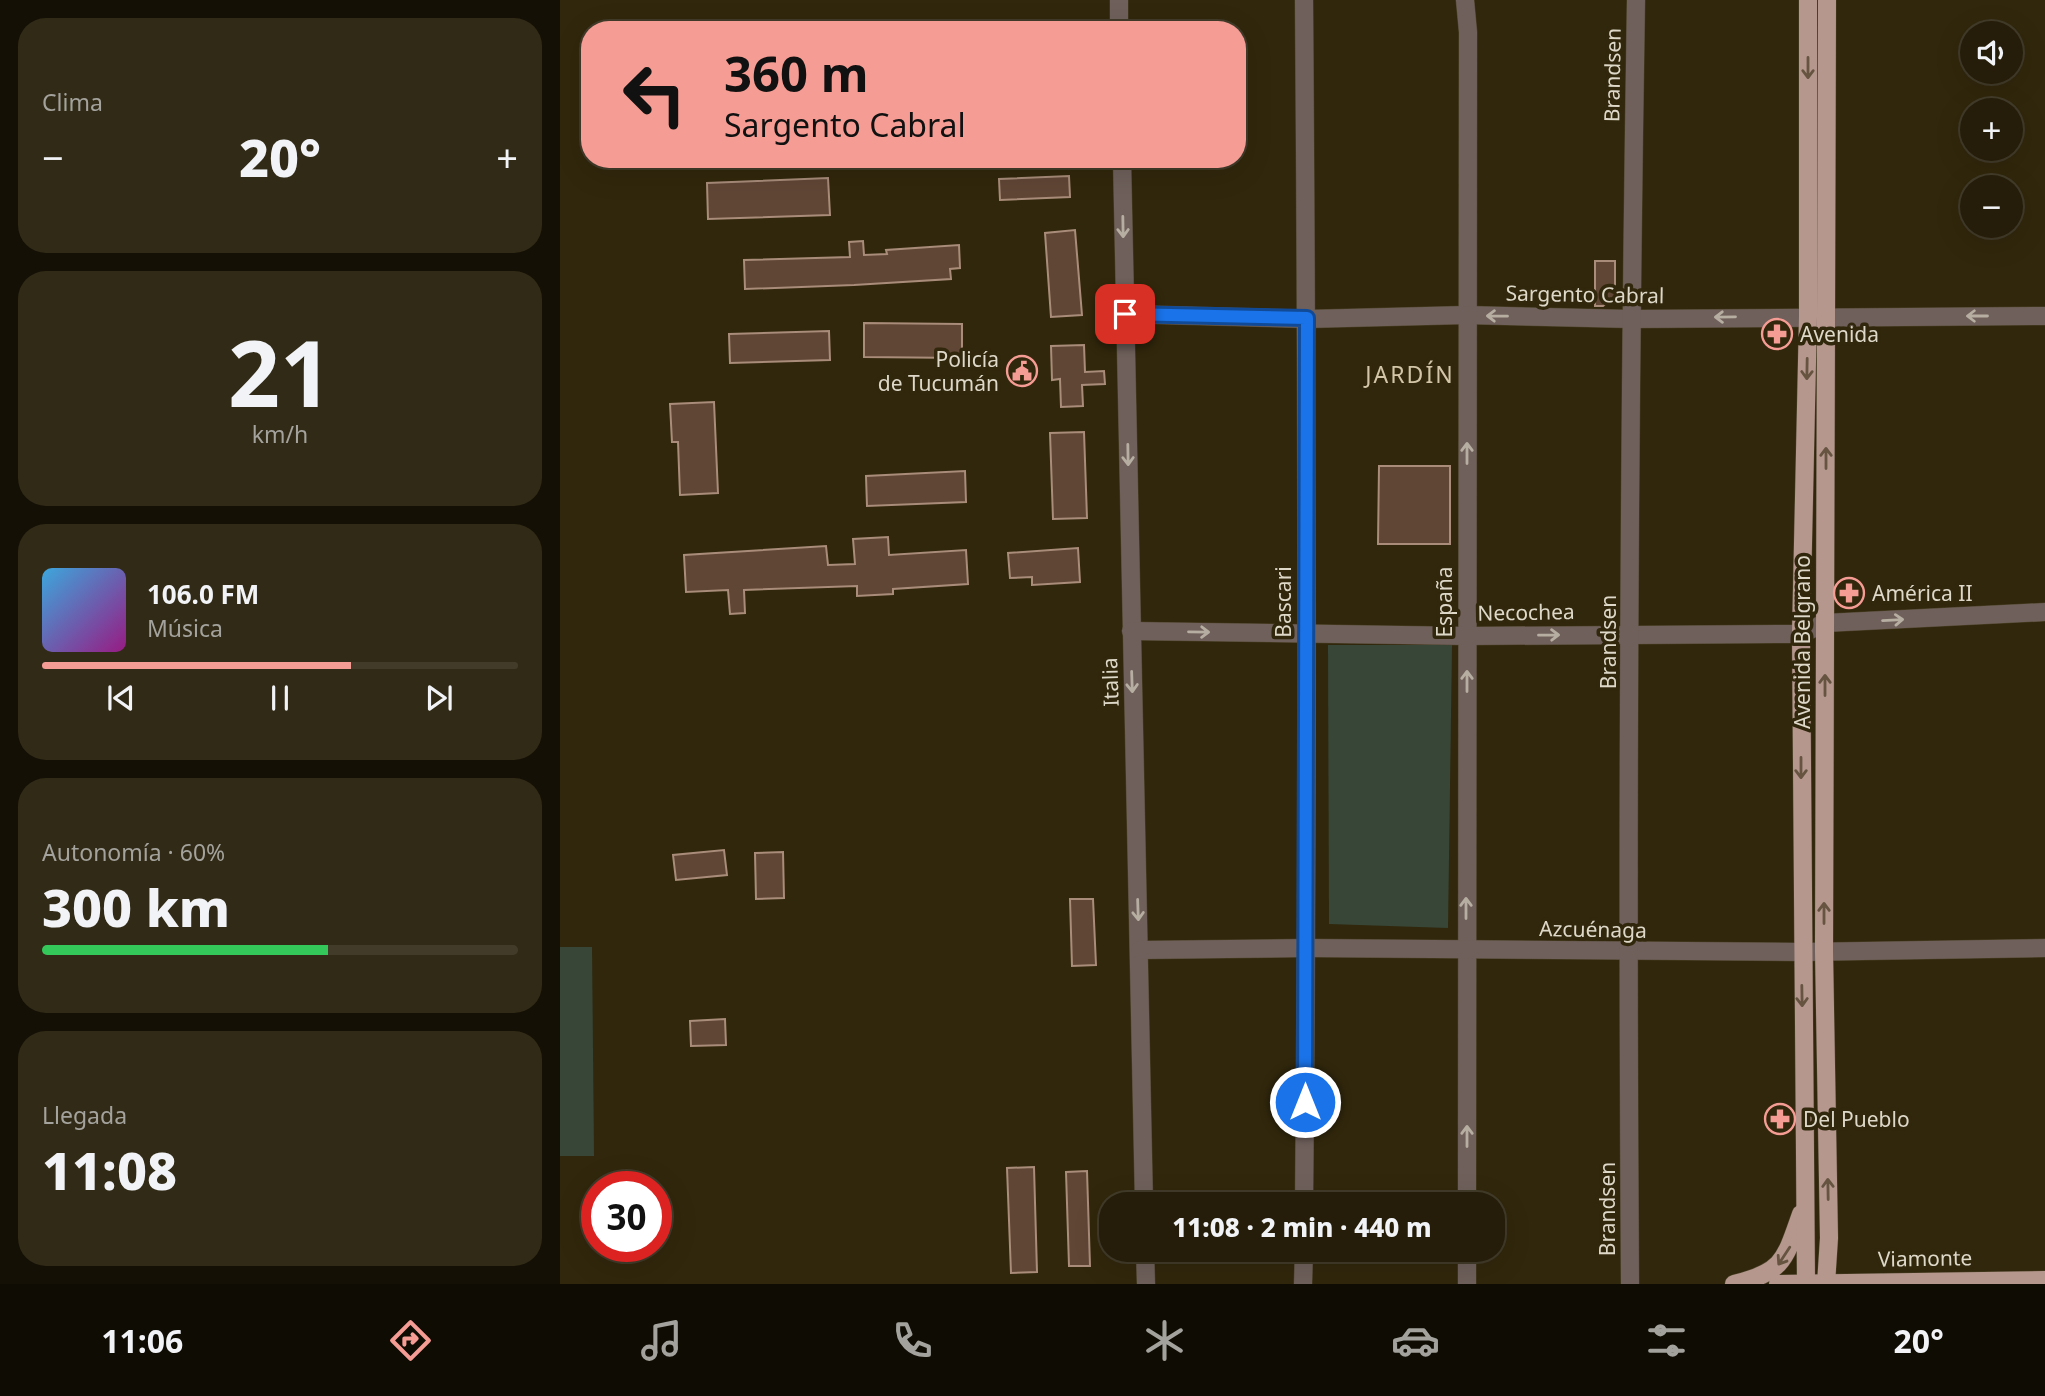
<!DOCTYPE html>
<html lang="es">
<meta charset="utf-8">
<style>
body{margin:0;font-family:"Noto Sans",sans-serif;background:#312a17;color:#f1f3f6;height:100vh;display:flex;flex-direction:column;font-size:26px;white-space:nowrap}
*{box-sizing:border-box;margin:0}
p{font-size:23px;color:#a3a29c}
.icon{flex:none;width:38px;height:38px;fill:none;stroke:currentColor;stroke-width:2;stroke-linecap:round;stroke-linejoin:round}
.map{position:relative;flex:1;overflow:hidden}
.drawer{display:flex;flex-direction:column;gap:18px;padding:18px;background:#141005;width:560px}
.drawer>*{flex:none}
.banner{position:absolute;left:21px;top:21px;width:665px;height:147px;border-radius:28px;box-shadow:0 7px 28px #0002,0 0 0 2px #423b2a;background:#f59c94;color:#111;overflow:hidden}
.fabs{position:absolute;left:1400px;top:21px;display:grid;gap:14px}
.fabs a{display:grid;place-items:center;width:63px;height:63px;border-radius:50%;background:#251d09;box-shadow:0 7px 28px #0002,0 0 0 2px #423b2a;font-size:35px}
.speed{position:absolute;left:21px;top:1171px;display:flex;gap:14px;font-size:35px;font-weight:700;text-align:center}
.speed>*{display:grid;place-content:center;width:91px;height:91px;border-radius:50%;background:#251d09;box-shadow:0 7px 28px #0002,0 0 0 2px #423b2a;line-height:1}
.speed .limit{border:10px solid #d22;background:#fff;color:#111}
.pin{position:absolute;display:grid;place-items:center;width:60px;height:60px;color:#fff;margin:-30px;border-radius:14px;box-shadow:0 4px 10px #0006}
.me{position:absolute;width:77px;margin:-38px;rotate:0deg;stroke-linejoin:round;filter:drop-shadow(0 0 5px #0008)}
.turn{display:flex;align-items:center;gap:24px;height:147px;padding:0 28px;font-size:32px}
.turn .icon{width:91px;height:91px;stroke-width:2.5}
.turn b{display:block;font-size:49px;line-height:60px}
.big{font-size:52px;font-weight:800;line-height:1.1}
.drawer .tile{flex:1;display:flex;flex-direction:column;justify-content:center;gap:10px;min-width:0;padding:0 24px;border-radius:28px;background:#312a17}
.drawer .dial{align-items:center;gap:0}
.dial b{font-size:91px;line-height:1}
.song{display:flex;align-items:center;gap:21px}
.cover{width:84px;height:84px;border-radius:10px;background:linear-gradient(135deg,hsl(200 70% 55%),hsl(310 70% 35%))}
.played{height:7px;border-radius:4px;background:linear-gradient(90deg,#f59c94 65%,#423b2a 65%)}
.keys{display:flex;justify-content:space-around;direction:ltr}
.heat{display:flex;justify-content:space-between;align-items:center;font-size:38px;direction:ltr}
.charge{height:10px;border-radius:5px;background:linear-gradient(90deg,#34c759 60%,#423b2a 0)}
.trip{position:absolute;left:539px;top:1192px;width:406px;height:70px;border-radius:28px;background:#251d09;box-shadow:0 7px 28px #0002,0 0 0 2px #423b2a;font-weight:800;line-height:70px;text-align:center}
.tabs{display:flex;height:112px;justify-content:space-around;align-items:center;background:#0f0c04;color:#a3a29c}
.tabs .icon{width:49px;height:49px}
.tabs .active{color:#f59c94}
.tabs b{font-size:32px;color:#f1f3f6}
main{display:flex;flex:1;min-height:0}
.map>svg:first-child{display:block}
</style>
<main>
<section class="drawer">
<div class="tile"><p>Clima</p>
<div class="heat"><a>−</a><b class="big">20°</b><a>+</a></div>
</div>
<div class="tile dial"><b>21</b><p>km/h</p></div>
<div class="tile">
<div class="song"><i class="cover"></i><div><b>106.0 FM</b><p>Música</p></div></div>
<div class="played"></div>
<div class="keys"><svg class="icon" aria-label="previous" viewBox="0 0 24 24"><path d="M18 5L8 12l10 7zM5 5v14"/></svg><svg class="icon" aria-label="pause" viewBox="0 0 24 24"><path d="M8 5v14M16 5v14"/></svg><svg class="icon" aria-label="next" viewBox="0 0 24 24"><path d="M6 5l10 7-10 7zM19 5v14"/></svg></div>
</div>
<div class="tile"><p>Autonomía · 60%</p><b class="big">300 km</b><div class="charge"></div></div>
<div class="tile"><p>Llegada</p><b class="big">11:08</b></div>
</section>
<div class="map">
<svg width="1485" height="1284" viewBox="0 0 1485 1284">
<rect width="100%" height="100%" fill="#31270c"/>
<g fill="#374637">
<polygon points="768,645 892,645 888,928 769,924"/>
<polygon points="0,947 32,947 34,1156 0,1156"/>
</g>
<g fill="#604635" stroke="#a98c7a" stroke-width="2">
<polygon points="509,176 510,197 440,200 439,179"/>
<polygon points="268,178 270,215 148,219 147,183"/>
<polygon points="515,230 522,315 491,317 485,233"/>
<polygon points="303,241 304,255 327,254 326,250 399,245 400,268 390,269 391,279 294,285 185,289 184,260 290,257 289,242"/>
<polygon points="1035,261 1055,261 1055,296 1043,306 1035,306"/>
<polygon points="304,323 402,324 402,358 304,357"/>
<polygon points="269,331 270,360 170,363 169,334"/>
<polygon points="524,345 525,372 544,371 545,384 522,385 523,406 501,407 500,379 492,380 491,346"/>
<polygon points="154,402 158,493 120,495 118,442 112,442 110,404"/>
<polygon points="524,432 527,518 493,519 490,433"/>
<polygon points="819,466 890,466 890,544 818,544"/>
<polygon points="405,471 406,502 307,506 306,476"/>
<polygon points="328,537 329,555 406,550 408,584 333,589 333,594 297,596 297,586 184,590 185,613 170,614 168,590 126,592 124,555 266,546 268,565 295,564 293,539"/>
<polygon points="518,548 520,582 472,585 472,577 450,578 448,553"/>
<polygon points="164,850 167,875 116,880 113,855"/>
<polygon points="223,852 224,898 196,899 195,853"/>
<polygon points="510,899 533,899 536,965 512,966"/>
<polygon points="165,1019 166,1045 131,1046 130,1021"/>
<polygon points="474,1167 477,1272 451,1273 447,1168"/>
<polygon points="527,1171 530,1266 509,1266 506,1172"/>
</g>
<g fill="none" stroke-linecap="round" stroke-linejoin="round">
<g stroke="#4d432a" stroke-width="19">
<g id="minor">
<polyline points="559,0 559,30"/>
<path d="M 744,0 C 747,401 748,803 744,1204"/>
<polyline points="905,0 908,32 907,1204"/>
<polyline points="562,159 584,1204"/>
<polyline points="565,314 747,319 906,315 1071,319 1485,316"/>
<polyline points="571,631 907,636 1217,634 1241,634 1265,623 1485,612"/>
<polyline points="580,950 747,948 1242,952 1485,948"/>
<polyline points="585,1250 586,1284"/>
<polyline points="907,1250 907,1284"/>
<polyline points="743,1284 744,1250"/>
<path d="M 1070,1284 C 1067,856 1069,428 1076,0"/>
</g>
</g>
<g stroke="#4d432a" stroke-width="19">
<g id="major">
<path d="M 1174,1284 C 1224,1272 1225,1259 1241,1214"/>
<polyline points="1218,1284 1485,1280"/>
<polyline points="1246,1284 1241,634 1248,316 1248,0"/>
<polyline points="1266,1284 1269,1238 1264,951 1267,0"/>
</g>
</g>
<use href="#minor" stroke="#6f605b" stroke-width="18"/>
<use href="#major" stroke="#b5978e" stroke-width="18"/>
</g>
<defs><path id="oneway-shaft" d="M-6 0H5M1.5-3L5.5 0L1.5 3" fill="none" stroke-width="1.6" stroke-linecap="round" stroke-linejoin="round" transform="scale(1.75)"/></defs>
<g stroke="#665440">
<use href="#oneway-shaft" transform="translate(1248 68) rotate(90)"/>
<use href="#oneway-shaft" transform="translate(1247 369) rotate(91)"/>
<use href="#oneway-shaft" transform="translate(1266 458) rotate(-90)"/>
<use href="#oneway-shaft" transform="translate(1265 685) rotate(-90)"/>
<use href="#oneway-shaft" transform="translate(1241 768) rotate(90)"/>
<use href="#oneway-shaft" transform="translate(1264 913) rotate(-90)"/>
<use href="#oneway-shaft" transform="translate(1242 996) rotate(89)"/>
<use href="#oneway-shaft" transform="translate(1268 1189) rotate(-91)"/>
<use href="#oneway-shaft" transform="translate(1224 1256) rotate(123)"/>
</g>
<g stroke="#b7aea2">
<use href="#oneway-shaft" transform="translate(563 227) rotate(89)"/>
<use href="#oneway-shaft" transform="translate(937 316) rotate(-179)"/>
<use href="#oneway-shaft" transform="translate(1417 316) rotate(180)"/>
<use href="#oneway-shaft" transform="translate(1165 317) rotate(179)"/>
<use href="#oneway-shaft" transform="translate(907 453) rotate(-90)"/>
<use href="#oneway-shaft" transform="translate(568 455) rotate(89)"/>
<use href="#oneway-shaft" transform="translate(1333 620) rotate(-3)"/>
<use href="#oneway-shaft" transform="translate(639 632) rotate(1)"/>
<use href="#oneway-shaft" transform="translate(989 635) rotate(-1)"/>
<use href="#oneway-shaft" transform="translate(907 681) rotate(-90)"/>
<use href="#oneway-shaft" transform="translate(572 682) rotate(88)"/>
<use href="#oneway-shaft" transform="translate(906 908) rotate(-90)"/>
<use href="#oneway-shaft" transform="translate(578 910) rotate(88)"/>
<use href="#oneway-shaft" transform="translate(907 1136) rotate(-90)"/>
</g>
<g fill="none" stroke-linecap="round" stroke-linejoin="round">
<g stroke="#114b97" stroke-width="18">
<polyline id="route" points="565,314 747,318 745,1102"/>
</g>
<use href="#route" stroke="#1a73e8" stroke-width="12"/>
</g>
<defs>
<g id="pharmacy-ring" transform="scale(1.575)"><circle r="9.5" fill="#31270c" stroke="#f59c94" stroke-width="1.5"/><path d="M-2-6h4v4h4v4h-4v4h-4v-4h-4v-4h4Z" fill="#f59c94"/></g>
<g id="civic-ring" transform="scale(1.575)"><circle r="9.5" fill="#31270c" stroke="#f59c94" stroke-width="1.5"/><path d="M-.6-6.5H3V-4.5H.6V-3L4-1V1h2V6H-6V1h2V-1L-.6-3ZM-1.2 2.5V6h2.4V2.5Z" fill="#f59c94"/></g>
</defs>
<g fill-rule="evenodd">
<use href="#pharmacy-ring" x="1217" y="334"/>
<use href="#civic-ring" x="462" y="371"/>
<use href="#pharmacy-ring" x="1289" y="593"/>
<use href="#pharmacy-ring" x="1220" y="1119"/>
</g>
<g text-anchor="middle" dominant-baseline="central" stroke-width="7" stroke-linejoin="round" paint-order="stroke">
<g font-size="21" fill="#ded8c9" stroke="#31270c">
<text transform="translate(1052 75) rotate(-89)">Brandsen</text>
<text transform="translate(1025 294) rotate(1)">Sargento Cabral</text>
<text transform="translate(723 602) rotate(-90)">Bascari</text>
<text transform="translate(884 602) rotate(-90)">España</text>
<text transform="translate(966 612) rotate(-1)">Necochea</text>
<text transform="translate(1048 642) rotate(-90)">Brandsen</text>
<text transform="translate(1242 642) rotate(-90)">Avenida Belgrano</text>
<text transform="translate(550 682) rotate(-92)">Italia</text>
<text transform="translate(1033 929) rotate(1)">Azcuénaga</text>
<text transform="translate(1047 1209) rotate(-90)">Brandsen</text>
<text transform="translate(1365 1258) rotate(-1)">Viamonte</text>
</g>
<g font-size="21" fill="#ded8c9" stroke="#31270c" text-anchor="start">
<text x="1240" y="334">Avenida</text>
<text x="439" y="359" text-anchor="end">Policía<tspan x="439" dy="24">de Tucumán</tspan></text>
<text x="1312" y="593">América II</text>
<text x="1243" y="1119">Del Pueblo</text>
</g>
<g font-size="23" letter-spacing="2" fill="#d3c6a8" stroke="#31270c">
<text x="850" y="374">JARDÍN</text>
</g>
</g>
</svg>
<div class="fabs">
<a><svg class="icon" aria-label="sound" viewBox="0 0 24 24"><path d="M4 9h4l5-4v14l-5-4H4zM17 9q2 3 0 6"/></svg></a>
<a>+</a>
<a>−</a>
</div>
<div class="speed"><div class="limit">30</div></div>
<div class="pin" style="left:565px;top:314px;background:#d93025"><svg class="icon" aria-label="arrive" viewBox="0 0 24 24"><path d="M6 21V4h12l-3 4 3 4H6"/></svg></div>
<svg class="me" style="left:745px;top:1102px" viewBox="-20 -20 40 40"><circle r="17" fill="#1a73e8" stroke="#fff" stroke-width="3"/><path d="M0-11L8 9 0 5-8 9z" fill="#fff"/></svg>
<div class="trip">11:08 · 2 min · 440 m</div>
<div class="banner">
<div class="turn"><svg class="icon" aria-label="left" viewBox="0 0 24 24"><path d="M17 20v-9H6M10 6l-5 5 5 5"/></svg><div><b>360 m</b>Sargento Cabral</div></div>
</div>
</div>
</main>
<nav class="tabs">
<b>11:06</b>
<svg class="icon active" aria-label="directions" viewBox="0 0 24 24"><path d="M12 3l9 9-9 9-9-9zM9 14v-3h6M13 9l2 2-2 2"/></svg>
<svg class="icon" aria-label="music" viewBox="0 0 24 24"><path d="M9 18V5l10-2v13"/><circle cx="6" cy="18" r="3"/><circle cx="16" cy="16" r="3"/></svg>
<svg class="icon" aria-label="phone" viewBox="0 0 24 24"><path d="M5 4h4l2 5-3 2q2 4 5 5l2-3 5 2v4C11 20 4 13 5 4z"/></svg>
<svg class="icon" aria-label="climate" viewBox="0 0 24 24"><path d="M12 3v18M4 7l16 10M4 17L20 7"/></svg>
<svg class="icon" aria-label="car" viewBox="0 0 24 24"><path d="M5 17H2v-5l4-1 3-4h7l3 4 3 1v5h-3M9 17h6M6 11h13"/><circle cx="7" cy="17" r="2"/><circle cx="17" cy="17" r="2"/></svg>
<svg class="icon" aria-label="filters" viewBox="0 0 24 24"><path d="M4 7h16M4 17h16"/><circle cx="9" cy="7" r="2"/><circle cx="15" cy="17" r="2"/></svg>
<b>20°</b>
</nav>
